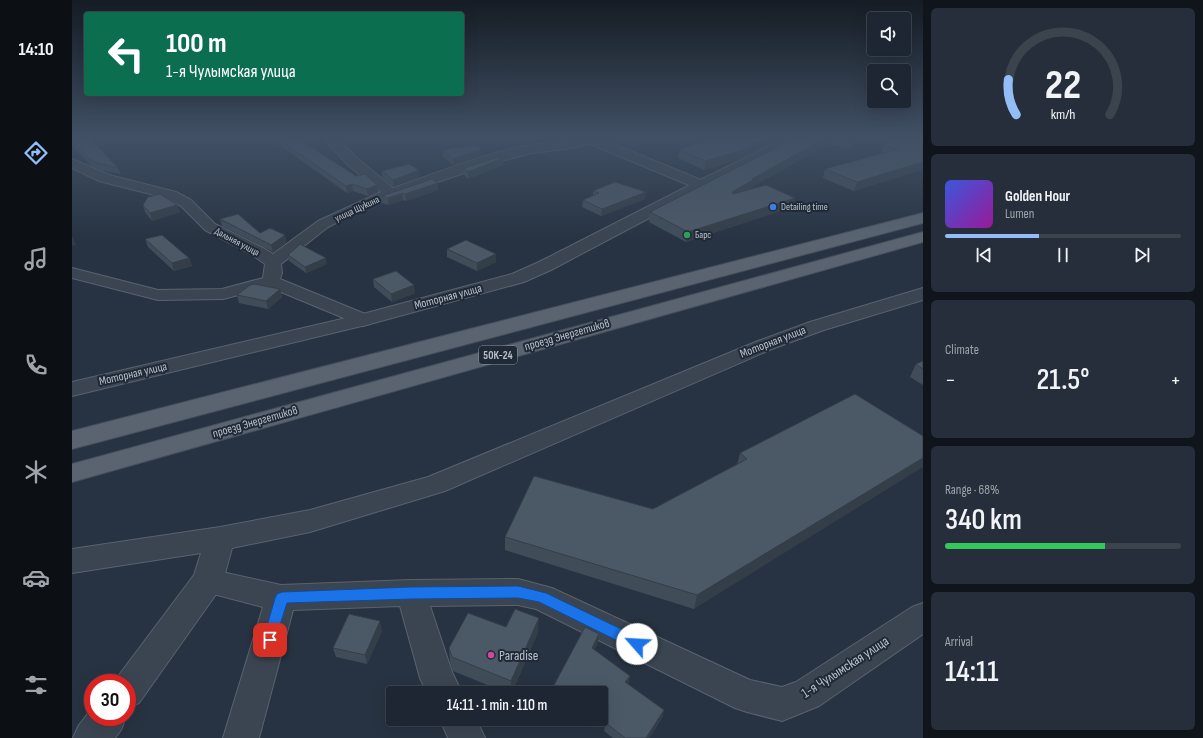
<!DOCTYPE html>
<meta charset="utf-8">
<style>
body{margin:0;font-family:"Sofia Sans Condensed",sans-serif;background:#252e3a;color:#f1f3f6;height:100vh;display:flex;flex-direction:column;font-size:15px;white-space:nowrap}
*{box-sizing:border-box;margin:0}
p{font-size:13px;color:#a0a5ac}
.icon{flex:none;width:22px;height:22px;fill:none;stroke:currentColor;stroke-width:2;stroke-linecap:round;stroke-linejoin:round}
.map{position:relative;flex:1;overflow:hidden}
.details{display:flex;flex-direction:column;gap:8px;padding:8px;background:#10151c;width:280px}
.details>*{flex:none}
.guide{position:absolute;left:12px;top:12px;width:380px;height:84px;border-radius:4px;box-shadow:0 4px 16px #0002,0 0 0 1px #3b434d;background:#0b6e4f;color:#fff;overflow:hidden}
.tools{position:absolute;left:795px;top:12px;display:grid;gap:8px}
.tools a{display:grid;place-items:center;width:44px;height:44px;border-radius:4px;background:#1d2632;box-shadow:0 4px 16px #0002,0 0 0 1px #3b434d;font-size:20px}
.speed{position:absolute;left:12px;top:674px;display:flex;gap:8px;font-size:20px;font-weight:700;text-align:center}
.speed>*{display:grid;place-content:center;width:52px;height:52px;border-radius:50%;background:#1d2632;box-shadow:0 4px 16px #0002,0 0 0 1px #3b434d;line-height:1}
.speed .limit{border:6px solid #d22;background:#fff;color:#111}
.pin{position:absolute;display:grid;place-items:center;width:34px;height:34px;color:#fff;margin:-17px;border-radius:8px;box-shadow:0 2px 6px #0006}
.me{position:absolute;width:44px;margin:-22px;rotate:296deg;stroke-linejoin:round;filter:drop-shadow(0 0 3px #0008)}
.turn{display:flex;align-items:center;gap:14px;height:84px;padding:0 16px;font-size:18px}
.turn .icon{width:52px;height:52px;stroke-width:2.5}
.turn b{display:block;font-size:28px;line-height:34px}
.big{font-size:30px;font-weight:600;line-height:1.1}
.details .tile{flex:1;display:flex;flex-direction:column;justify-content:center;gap:6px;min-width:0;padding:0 14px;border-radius:6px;background:#252e3a}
.details .dial{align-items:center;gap:0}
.dial svg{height:104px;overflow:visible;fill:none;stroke:#3b434d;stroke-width:7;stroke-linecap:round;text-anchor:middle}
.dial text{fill:#f1f3f6;stroke:none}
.song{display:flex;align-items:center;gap:12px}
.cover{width:48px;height:48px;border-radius:6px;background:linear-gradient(135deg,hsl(230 70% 55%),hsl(300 70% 35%))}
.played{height:4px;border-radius:2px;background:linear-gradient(90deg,#93bdf6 40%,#3b434d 40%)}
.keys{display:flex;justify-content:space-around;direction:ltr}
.heat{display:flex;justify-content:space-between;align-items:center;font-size:22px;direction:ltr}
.charge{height:6px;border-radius:3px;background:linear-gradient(90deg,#34c759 68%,#3b434d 0)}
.trip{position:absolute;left:314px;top:686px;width:222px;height:40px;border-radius:4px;background:#1d2632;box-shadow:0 4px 16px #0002,0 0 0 1px #3b434d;font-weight:600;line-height:40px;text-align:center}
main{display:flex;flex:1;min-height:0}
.tabs{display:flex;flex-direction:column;width:72px;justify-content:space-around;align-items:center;background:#0c0f14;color:#a0a5ac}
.tabs .icon{width:28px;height:28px}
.tabs .selected{color:#93bdf6}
.tabs b{font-size:18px;color:#f1f3f6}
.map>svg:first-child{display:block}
</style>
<main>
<nav class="tabs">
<b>14:10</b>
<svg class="icon selected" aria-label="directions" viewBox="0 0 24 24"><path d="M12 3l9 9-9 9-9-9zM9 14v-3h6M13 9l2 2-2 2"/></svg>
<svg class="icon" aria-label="music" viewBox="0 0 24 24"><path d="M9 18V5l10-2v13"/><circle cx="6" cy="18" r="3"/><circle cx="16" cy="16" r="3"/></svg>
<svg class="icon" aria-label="phone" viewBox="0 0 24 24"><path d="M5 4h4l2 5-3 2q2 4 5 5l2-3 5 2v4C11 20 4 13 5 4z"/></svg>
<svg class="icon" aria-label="climate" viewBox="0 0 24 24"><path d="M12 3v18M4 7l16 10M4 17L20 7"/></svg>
<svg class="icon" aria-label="car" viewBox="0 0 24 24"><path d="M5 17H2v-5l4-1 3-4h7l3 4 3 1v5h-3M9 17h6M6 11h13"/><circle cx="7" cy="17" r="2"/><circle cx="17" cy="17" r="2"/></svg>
<svg class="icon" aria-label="filters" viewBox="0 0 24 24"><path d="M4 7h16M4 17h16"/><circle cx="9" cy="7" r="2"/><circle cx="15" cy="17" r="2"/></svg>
</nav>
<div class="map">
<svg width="851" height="738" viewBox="0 0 851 738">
<rect width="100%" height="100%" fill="#273342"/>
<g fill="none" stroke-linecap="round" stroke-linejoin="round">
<g stroke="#59636f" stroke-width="2">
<g id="minor">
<path d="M 250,137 L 263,137 L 286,159 L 321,188 C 366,173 412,153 459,145 C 476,142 492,142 508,138 L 507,137 L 524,137 L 634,182 L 636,185 L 634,188 L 629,189 L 624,188 L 518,144 L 494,149 L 460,153 L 425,162 L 324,196 L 288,211 L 256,227 L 209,264 L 210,273 L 208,279 L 298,316 L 301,320 L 298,324 L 291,326 L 197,287 L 151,299 L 86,300 L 0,278 L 0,268 L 86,290 L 150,289 L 191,278 L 193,264 L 179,254 L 133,230 L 109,206 L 94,198 L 27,181 L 0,168 L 0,159 L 37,175 L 104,192 L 119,200 L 143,224 L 191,248 L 201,254 L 246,221 L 309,192 L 276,165 Z"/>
<polygon points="136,569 209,585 339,580 446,579 480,588 678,680 710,687 724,682 840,607 851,603 851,634 747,706 710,721 675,712 663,708 464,609 446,605 358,606 380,672 390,693 355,693 348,678 328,606 221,610 187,738 151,738 191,607 126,590 121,581 126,572"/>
<polygon points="368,719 404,719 413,738 376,738"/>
</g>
</g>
<g stroke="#59636f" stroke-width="2">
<g id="tertiary">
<polygon points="716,137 732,137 730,140 634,188 479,270 452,282 298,324 0,396 0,382 287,315 440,274 467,262 624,182"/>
<polygon points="851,288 851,300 752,330 700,349 373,491 238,532 160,548 151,581 147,590 67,703 55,708 55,683 41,683 122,575 129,553 0,573 0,549 148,527 238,510 356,477 686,341 738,322"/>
<polygon points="21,707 21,717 54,717 49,730 43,738 1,738 7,725"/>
</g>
</g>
<g stroke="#454e5b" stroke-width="2">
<g id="primary">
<polygon points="851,213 851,223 0,449 0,431"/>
<polygon points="851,232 851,242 0,482 0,464"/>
</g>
</g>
<use href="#minor" fill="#3b4551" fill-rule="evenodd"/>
<use href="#tertiary" fill="#3b4551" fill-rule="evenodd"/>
<use href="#primary" fill="#5a6471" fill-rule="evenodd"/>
</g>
<g fill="#404d59">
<polygon points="0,137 25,146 46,168 49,174 28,170 19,166 0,145"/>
<polygon points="198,137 228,137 237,147 306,192 296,196 281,191 275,193 210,147 207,147"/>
<polygon points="473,137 486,137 480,140"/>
<polygon points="641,137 712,137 666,160 632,170 606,158 607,150"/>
<polygon points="725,137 788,137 777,148 756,144 680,187 679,189 720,207 614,242 577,222 578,212"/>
<polygon points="816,137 851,137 782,191 751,178 753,169 809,154 812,146 818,139"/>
<polygon points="371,150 410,156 381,165 371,157"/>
<polygon points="431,165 396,179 392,175 392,168"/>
<polygon points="347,170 347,177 321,186 310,177 310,171"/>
<polygon points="366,183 366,190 334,201 331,200 316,205 311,203 310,196"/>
<polygon points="521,191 574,192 573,199 529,216 510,207 511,200 521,196"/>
<polygon points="71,205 108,212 80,221 73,212"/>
<polygon points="148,219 188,233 213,235 214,243 201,252 150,226"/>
<polygon points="73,239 117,258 120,266 102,271 76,247"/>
<polygon points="375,249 424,262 405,271 375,257"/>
<polygon points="216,255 255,264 234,273 217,261"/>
<polygon points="301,279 343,293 320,302 302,287"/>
<polygon points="208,289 210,297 196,309 167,303 165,295"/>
<polygon points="851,361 851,385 838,377 844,364"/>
<polygon points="783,394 622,609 433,550 433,537 581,509 665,465 668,453"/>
<polygon points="310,631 295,664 264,657 261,648"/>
<polygon points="466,632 440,693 435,693 381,671 378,662 377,648"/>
<polygon points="526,642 522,650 558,676 556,684 592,710 590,718 577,738 541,738 532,731 533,727 524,719 529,719 529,693 480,693 481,687"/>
</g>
<g fill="#343e48">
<polygon points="23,137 27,137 24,149 22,143"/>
<polygon points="480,137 486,137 480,140"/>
<polygon points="697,137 712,137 666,160 632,170 634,161"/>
<polygon points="755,137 758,137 756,144 680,187 679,189 658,201 660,192 680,179"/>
<polygon points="782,137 788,137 777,148 779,140"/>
<polygon points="205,141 209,141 210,147 207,147"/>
<polygon points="410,149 410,156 381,165 381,159"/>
<polygon points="431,158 431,165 396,179 396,172"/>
<polygon points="851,162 851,170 782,191 785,182"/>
<polygon points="347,170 347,177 321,186 321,180"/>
<polygon points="366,183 366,190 334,201 333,194"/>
<polygon points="280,184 281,191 275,193 274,186"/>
<polygon points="305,185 306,192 296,196 295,189"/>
<polygon points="574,192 573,199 529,216 530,209"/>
<polygon points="331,193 331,200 316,205 316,198"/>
<polygon points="723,198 720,207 614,242 616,232"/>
<polygon points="105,205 108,212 80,221 78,213"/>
<polygon points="213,235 214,243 201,252 199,245"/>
<polygon points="0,237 1,237 4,245 0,246"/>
<polygon points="424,254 424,262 405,271 405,263"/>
<polygon points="117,258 120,266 102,271 100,263"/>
<polygon points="254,258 255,264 234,273 233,267"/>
<polygon points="342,285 343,293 320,302 319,294"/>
<polygon points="208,289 210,297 196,309 194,301"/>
<polygon points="851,458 851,467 622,609 625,595"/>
<polygon points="467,618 466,632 440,693 439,693 439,681"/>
<polygon points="308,621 310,631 295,664 293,655"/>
<polygon points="527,634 526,642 519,656 520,648"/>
<polygon points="558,676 556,684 553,682"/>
<polygon points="592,710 590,718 577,738 574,738"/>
</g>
<g fill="#4b5967" stroke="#343e48">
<polygon points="0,137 23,137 22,143 46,168 26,163 17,159 0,141"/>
<polygon points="202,137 228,137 237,147 239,147 284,176 293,174 305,185 295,189 280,184 274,186 209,141 205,141"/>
<polygon points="641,137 697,137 668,151 634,161 607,150"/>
<polygon points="725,137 755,137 680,179 681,180 660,192 661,194 694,185 723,198 616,232 578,212"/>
<polygon points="767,137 782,137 779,140"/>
<polygon points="819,137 851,137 851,162 785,182 753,169 826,149 812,146"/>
<polygon points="401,145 410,149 381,159 371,150"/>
<polygon points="427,157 431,158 396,172 392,168"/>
<polygon points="337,164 347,170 321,180 310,171"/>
<polygon points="360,179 366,183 333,194 331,193 316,198 310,196"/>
<polygon points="543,182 574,192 530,209 511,200 527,193 521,191"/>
<polygon points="88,194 105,205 78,213 71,205 76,197"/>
<polygon points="166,214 188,233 198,228 213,235 199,245 148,219"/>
<polygon points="90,235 117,258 100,263 73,239"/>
<polygon points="394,240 424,254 405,263 375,249"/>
<polygon points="228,244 254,258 233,267 216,255"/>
<polygon points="324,271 342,285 319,294 301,279"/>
<polygon points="182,284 208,289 194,301 165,295 178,285"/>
<polygon points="851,361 851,369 844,364"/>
<polygon points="783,394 851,436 851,458 625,595 433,537 462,476 581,509 675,459 668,453"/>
<polygon points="443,609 467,618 439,681 380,657 377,648 396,613 434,627"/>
<polygon points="277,614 308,621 293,655 261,648"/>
<polygon points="513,627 527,634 520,648 558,676 553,682 592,710 574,738 553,738 534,723 536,720 529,714 529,693 503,693 498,690 497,693 492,693 481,687"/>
<polygon points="331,689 358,692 358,693 330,693"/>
</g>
<linearGradient id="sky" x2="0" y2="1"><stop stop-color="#151c24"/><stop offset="0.57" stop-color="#415065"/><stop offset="1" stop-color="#415065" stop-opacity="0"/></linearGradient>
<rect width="851" height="241" fill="url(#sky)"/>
<polygon fill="#1a73e8" stroke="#114b97" points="446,586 474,593 570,639 572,644 570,648 565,650 560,648 467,602 446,598 339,599 215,603 202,644 198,646 193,644 191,640 203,598 205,594 210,592 339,587"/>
<circle fill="#3f7fe0" stroke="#202a37" stroke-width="1.5" cx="701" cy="207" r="4"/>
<circle fill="#2e9e5b" stroke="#202a37" stroke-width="1.5" cx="615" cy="235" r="4"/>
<circle fill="#d1479c" stroke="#202a37" stroke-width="1.5" cx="419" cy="655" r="4"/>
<g text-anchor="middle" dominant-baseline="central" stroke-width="4" stroke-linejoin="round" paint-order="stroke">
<g font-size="10" fill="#b8c0cb" stroke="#202a37" text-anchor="start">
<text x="709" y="207">Detailing time</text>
<text x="623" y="235">Барс</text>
</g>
<g font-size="10" fill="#b8c0cb" stroke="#202a37">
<text transform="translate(285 209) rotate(-25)">улица Щукина</text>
<text transform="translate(165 242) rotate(28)">Дальняя улица</text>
</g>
<rect fill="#202a37" stroke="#8a939f" stroke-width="1" x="407" y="346" width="38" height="18" rx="3"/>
<g font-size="11" font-weight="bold" fill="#b8c0cb">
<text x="426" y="355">50К-24</text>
</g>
<g font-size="12" fill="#b8c0cb" stroke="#202a37">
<text transform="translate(376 297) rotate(-15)">Моторная улица</text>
<text transform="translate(495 335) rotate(-16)">проезд Энергетиков</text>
<text transform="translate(701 342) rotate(-21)">Моторная улица</text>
<text transform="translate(61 374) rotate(-13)">Моторная улица</text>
<text transform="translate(183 422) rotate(-16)">проезд Энергетиков</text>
</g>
<g font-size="14" fill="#b8c0cb" stroke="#202a37" text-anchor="start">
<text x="427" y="655">Paradise</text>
</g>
<g font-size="14" fill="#b8c0cb" stroke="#202a37">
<text transform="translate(773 667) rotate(-33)">1-я Чулымская улица</text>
</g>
</g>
</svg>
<div class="tools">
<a><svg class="icon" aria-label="sound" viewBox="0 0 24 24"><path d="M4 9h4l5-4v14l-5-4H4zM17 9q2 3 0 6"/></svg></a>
<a><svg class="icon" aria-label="search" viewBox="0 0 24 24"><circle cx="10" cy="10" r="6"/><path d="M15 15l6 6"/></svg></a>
</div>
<div class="speed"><div class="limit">30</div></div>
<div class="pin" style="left:198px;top:640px;background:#d93025"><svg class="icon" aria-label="arrive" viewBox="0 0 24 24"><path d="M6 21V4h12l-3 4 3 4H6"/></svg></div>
<svg class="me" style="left:565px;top:644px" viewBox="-20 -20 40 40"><circle r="19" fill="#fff"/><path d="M0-13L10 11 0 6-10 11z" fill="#1a73e8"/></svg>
<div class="trip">14:11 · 1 min · 110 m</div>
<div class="guide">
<div class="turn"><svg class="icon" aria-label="left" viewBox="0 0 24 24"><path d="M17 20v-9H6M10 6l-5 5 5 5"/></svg><div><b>100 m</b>1-я Чулымская улица</div></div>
</div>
</div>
<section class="details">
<div class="tile dial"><svg viewBox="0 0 100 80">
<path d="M14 69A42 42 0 1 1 86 69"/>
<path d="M14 69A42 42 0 0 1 8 42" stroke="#93bdf6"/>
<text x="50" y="56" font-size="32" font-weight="700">22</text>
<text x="50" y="72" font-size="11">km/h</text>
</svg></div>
<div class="tile">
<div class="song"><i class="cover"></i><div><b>Golden Hour</b><p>Lumen</p></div></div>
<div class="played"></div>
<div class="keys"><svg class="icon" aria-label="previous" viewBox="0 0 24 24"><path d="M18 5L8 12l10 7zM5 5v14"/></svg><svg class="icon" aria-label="pause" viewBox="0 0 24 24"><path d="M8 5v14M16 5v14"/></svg><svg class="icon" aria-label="next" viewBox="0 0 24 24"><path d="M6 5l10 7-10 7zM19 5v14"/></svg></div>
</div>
<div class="tile"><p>Climate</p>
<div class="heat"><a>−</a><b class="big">21.5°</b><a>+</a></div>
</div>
<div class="tile"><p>Range · 68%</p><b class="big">340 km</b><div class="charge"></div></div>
<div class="tile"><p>Arrival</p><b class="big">14:11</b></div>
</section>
</main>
